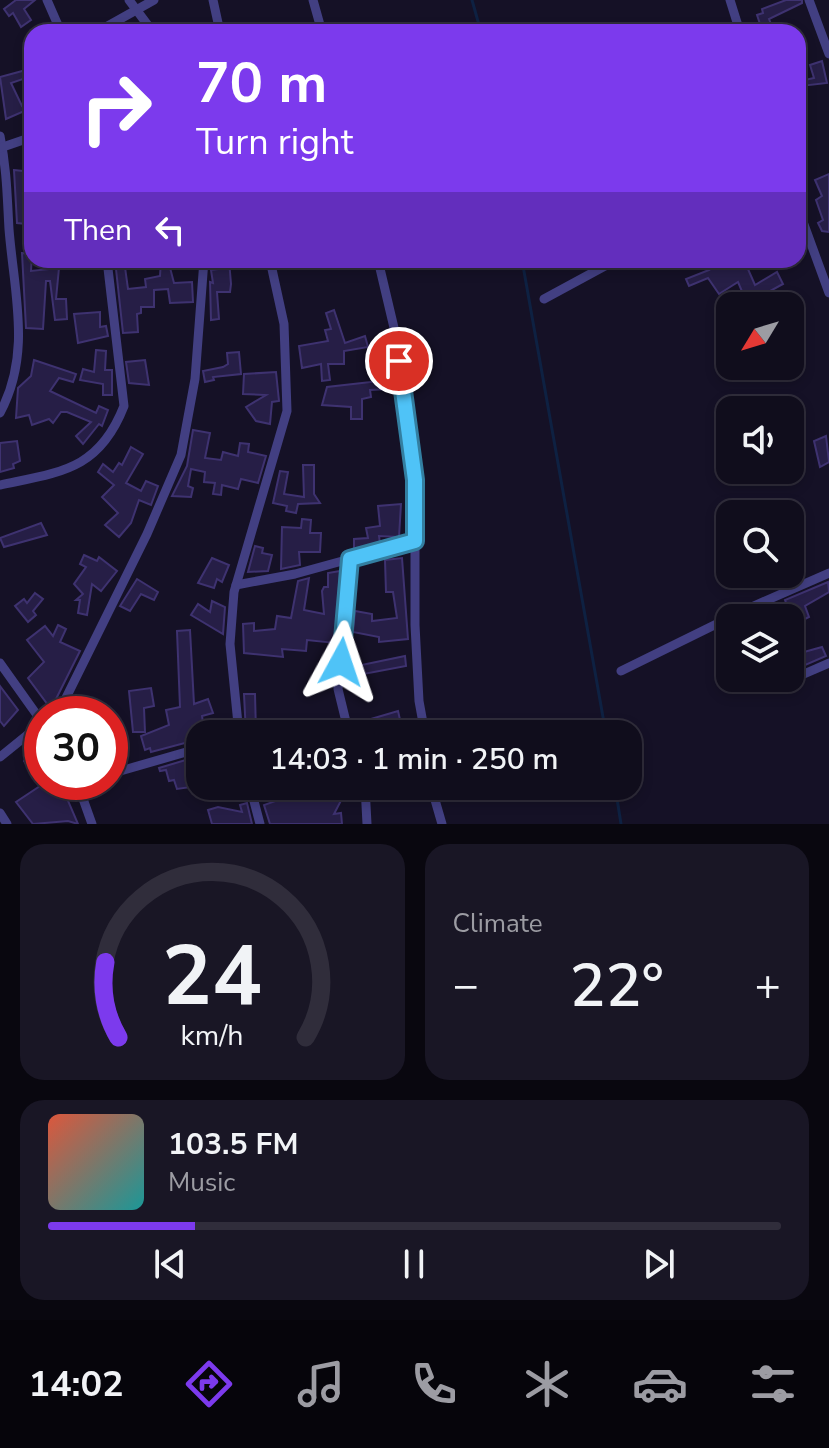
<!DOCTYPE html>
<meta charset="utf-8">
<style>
body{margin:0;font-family:"Nunito Sans",sans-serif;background:#191625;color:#f1f3f6;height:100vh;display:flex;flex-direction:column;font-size:30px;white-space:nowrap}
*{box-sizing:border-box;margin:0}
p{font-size:26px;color:#9c9ca3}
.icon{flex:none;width:44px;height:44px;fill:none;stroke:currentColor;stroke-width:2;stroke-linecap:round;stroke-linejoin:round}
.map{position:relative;height:824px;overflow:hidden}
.drawer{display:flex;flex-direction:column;gap:20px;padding:20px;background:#09070f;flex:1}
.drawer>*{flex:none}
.top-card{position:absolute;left:24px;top:24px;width:782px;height:244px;border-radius:24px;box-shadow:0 4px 12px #0003,0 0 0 2px #302d3b;background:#7c3aed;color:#fff;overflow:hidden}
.needle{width:52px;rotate:232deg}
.controls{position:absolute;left:716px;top:292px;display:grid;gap:16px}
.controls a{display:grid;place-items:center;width:88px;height:88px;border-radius:16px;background:#100d1c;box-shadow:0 4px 12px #0003,0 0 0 2px #302d3b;font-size:40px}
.speed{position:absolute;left:24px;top:696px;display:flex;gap:16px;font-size:40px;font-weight:700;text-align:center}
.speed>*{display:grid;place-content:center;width:104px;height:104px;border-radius:50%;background:#100d1c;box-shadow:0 4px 12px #0003,0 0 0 2px #302d3b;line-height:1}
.speed .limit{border:12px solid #d22;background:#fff;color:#111}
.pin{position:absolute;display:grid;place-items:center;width:68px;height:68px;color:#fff;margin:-34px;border:4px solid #fff;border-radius:50%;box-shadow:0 2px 8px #0007}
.me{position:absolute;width:88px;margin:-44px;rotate:5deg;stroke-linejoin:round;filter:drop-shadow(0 0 6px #0008)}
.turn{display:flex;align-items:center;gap:28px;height:168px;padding:0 40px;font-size:36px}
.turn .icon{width:104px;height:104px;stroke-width:2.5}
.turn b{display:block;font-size:56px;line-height:68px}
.then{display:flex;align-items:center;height:76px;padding:0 40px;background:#0003;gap:16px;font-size:30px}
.big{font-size:60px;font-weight:600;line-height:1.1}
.drawer .card{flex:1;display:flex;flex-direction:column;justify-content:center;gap:12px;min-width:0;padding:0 28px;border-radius:24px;background:#191625}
.drawer .dial{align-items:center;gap:0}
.dial svg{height:208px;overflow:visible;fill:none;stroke:#302d3b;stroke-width:7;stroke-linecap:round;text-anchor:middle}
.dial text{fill:#f1f3f6;stroke:none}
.song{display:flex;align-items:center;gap:24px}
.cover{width:96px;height:96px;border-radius:12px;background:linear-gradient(135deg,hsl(10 70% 55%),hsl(180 70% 35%))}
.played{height:8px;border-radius:4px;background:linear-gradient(90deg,#7c3aed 20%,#302d3b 20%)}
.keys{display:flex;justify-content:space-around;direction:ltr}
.heat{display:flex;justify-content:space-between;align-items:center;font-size:44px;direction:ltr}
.drawer .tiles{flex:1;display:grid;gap:20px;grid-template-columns:1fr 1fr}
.card:last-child{grid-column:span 2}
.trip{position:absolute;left:186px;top:720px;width:456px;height:80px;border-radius:24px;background:#100d1c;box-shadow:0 4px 12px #0003,0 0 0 2px #302d3b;font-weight:600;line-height:80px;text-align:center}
.tabs{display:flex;height:128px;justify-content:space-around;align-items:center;background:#06050b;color:#9c9ca3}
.tabs .icon{width:56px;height:56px}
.tabs .selected{color:#7c3aed}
.tabs b{font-size:36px;color:#f1f3f6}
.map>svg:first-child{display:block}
</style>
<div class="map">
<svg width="829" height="824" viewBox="0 0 829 824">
<rect width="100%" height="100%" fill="#151126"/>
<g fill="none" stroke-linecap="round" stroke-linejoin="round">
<g stroke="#0e2142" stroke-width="3">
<polyline points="472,0 481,32"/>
<polyline points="522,260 606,734"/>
<polyline points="615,786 621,824"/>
</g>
</g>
<g fill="#261e46" stroke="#3e3270" stroke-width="2">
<polygon points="16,0 35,0 24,9 31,20 21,27 13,13 9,16 4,9"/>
<polygon points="786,0 802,0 802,3 769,19 771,24 761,27 757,15 763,13 762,9"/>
<polygon points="822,61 827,83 801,86 800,81 814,78 810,65"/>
<polygon points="26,70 29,77 11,83 22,106 27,104 29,109 6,119 0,77"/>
<polygon points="14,170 32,172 32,187 27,188 26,224 17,223"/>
<polygon points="829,174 829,232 822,231 818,223 823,220 816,200 822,196 815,180"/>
<polygon points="22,253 32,254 31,271 59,268 56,299 66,299 67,319 55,320 50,281 46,281 43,329 26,328"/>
<polygon points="115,260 124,260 128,289 146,287 145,279 160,276 161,260 168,260 174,283 192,282 193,302 170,303 168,289 154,290 154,307 141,307 141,313 137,314 138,332 123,333"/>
<polygon points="218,260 229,260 231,284 230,292 217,292 219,319 211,320 210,282 213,283 211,270 219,269"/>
<polygon points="702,260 711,260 715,267 744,260 755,285 777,272 783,284 759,297 763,304 758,306 724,306 744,296 738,282 719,294 708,278 689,286 686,279 709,270"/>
<polygon points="334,310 345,343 365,336 368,347 344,351 344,364 328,364 330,380 322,381 321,364 302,368 299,346 328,341 325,330 331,329 326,313"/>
<polygon points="100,312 100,327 106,326 108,336 78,343 74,314"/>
<polygon points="96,350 106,351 105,370 112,370 112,395 103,395 103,384 80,380 83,369 94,372"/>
<polygon points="239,352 241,374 213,377 214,380 205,382 203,371 223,367 228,364 227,353"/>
<polygon points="34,360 76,374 73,382 59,378 50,391 96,413 99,406 108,410 102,426 99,424 83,444 76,436 91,422 67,412 61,412 53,423 49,419 32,425 29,415 16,418 18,388 31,376"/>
<polygon points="145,360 149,385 129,383 126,362"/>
<polygon points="276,372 279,401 272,402 270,424 256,421 246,407 266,395 243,394 244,374"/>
<polygon points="388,380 389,389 370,390 371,397 362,399 362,419 351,419 351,407 322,405 327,387"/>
<polygon points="193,430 210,433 205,458 221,460 223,452 238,456 240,443 249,444 248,452 266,456 258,483 241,479 238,489 222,485 221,495 213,494 215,483 204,482 205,472 191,469 188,486 193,488 191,497 172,496 187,466"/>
<polygon points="826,436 829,462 820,467 814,441"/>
<polygon points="17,441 20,461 13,464 14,468 0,472 0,443"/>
<polygon points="131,447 143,454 126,483 141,491 146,481 158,486 151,505 139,500 131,523 119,537 105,525 118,513 102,497 114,485 98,472 103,464 113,472 119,463 122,465"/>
<polygon points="303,465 314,465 314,494 320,503 298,504 296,513 286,511 287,506 273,503 280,471 288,472 284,494 304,497"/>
<polygon points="401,504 399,537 379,536 380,543 354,550 354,539 368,538 366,528 380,526 378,506"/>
<polygon points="302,519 311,520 310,533 321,533 320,552 299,552 300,565 281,569 282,527 301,528"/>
<polygon points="41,523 47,535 4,547 0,538"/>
<polygon points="255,546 263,548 262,553 272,555 268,571 248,572"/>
<polygon points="84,555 97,561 99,557 117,571 101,591 92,584 87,615 78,613 80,600 76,600 83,594 74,584 86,567 80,564"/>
<polygon points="212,558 229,565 222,582 217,579 214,588 198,583"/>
<polygon points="402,558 408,639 379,642 379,637 353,632 355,611 372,614 372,621 397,618 393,592 386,592 385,560"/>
<polygon points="340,571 335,643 307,640 306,651 282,649 283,657 244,653 243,624 254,623 254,631 275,629 277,616 291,618 298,581 309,578 304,610 324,614 322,591 324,587 328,587 328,573"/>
<polygon points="137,579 158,592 154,600 141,594 130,611 120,606"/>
<polygon points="828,582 829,592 805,606 809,617 801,621 796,608 789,611 785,600"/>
<polygon points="35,593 43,599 33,611 36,615 28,622 15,606 24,599 27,603"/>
<polygon points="212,601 225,607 223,634 191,615 198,604 210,612"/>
<polygon points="58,625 66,629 60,642 80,651 51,709 28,678 44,662 27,640 45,626 53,636"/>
<polygon points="190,630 194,704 208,699 213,713 202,716 205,734 200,734 200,739 151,752 150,748 145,750 141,736 169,725 166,710 180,707 177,631"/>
<polygon points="799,639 804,652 822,647 826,656 796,669 791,657 796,655 791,642"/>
<polygon points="405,656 406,666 358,675 359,678 348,681 347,668"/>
<polygon points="0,686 18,710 4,726 0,721"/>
<polygon points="151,688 154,706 144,708 145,732 133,732 129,691"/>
<polygon points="244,694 255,694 256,733 246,734"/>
<polygon points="398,711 401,724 408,723 410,734 400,734 399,725 376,731 377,734 357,734 354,724"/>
<polygon points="35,739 42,748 42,782 60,782 78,824 68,821 33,824 16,802 40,786 24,761 30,753 25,747"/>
<polygon points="189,759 198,786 177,789 174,780 169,781 166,770 160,771 159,768"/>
<polygon points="299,786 336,786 346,791 334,814 341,813 342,824 270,824 264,805 301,792"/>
<polygon points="247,803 252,824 212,824 208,810 218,807 242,812 240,805"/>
</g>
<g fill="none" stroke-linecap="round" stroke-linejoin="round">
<g stroke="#423f82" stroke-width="9">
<polyline points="47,0 61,32"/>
<polyline points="129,0 153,32"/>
<polyline points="213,0 220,32"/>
<polyline points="313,0 322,32"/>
<polyline points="730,0 740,32"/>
<polyline points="809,0 829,54"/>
<polyline points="97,32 154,0"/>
<path d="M 0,136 C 7,171 7,195 9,229 C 14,293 32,353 0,413"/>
<polyline points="0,148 32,137"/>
<polyline points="798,208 829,293"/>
<polyline points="378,260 395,332 415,480 415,625 419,701 425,734"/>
<polyline points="544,299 616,260"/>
<path d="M 0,485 C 61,472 99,470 124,406 L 107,260"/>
<polyline points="236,585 295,574 415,541"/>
<polyline points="0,663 42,722"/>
<polyline points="621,671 747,609 829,573"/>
<polyline points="797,677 829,663"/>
<polyline points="58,714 147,534 181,455 195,379 204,260"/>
<polyline points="239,734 230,644 234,592 287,411 284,324 270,260"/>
<polyline points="349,734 338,689 350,559"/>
<polyline points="0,757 42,723"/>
<polyline points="110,774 200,748"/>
<polyline points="77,782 92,824"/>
<polyline points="250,786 260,824"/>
<polyline points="365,786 367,824"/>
<polyline points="431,786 442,824"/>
<polyline points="0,813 7,824"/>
</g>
</g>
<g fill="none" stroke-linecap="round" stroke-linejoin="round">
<g stroke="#337fa1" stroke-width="20">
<polyline id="route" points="341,662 350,559 415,541 415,480 399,361"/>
</g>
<use href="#route" stroke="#4fc3f7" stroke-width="14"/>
</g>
</svg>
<div class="controls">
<a><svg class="needle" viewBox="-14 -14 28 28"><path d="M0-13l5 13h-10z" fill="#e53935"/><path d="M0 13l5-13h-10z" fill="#9c9ca3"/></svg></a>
<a><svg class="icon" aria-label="sound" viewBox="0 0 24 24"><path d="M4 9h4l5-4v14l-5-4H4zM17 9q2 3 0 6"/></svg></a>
<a><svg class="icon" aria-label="search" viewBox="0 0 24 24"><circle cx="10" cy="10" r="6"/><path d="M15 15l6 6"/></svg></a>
<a><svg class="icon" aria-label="layers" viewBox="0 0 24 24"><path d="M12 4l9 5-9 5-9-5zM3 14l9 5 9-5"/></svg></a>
</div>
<div class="speed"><div class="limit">30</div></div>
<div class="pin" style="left:399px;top:361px;background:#d93025"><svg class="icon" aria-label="arrive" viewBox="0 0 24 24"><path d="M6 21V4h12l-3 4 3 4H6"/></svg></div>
<svg class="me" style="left:341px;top:662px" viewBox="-20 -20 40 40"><path d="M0-17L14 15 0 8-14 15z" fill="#4fc3f7" stroke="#fff" stroke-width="4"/></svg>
<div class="trip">14:03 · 1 min · 250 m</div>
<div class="top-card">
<div class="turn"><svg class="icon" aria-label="right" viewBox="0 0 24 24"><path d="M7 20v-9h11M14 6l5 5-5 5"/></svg><div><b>70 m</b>Turn right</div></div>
<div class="then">Then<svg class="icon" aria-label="left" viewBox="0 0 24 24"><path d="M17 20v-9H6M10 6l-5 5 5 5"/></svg></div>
</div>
</div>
<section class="drawer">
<div class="tiles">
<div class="card dial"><svg viewBox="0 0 100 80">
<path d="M14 69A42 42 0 1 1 86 69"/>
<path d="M14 69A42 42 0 0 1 9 40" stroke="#7c3aed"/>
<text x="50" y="56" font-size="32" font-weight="700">24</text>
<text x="50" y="72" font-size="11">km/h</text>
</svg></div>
<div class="card"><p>Climate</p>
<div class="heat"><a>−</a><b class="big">22°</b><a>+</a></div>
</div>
<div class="card">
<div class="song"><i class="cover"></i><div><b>103.5 FM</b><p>Music</p></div></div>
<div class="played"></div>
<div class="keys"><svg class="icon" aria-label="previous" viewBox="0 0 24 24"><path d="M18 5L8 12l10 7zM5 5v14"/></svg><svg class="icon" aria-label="pause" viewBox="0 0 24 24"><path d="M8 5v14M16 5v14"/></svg><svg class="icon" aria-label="next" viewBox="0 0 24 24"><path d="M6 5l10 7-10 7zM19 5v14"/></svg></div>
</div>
</div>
</section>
<nav class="tabs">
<b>14:02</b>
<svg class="icon selected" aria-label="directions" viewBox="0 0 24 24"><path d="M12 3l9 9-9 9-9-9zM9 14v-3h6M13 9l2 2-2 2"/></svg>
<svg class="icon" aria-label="music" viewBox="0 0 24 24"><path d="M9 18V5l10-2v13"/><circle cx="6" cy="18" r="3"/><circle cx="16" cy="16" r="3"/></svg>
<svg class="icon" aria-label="phone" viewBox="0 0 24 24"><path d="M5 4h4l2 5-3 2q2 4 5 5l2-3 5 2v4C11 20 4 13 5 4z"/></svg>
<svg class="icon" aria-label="climate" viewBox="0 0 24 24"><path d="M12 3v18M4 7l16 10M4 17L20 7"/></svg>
<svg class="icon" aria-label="car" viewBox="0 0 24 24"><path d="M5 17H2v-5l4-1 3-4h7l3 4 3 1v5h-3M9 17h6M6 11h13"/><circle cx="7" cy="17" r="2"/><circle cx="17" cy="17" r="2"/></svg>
<svg class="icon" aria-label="filters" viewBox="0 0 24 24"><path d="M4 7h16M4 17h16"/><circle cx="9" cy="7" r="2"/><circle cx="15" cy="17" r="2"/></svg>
</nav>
